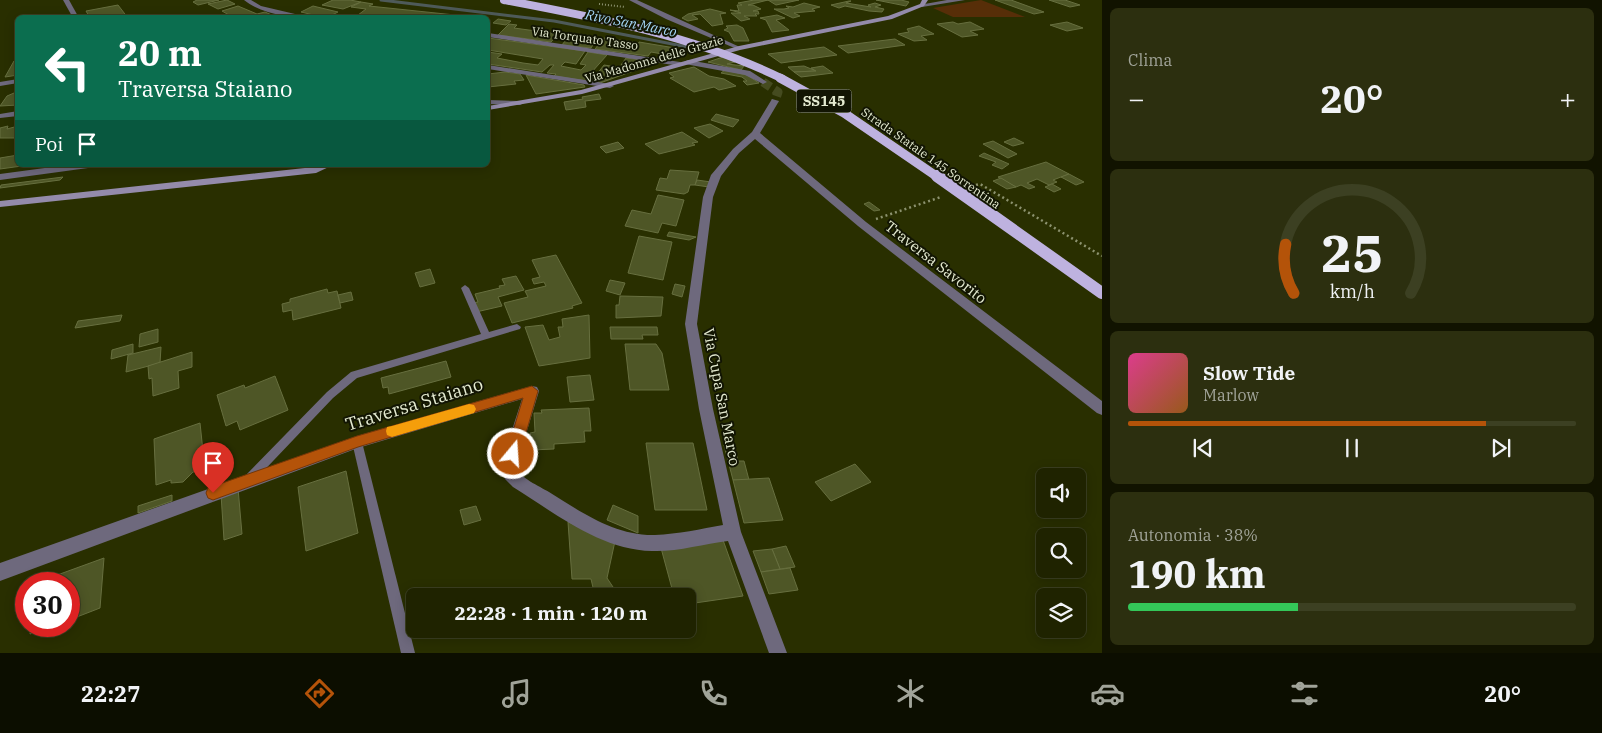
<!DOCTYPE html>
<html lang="it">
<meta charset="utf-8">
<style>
body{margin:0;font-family:"IBM Plex Serif",serif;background:#2c2f0f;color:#f1f3f6;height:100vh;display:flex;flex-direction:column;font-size:19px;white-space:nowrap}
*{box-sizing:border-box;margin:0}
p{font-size:16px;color:#a1a499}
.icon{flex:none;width:28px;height:28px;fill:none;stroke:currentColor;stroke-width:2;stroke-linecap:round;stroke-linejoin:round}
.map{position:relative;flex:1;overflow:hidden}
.panel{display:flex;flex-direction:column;gap:8px;padding:8px;background:#111300;width:500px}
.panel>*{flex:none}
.guide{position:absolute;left:15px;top:15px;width:475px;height:152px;border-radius:8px;box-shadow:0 2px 12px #0003,0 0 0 1px #3c4022;background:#0b6e4f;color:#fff;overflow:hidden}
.buttons{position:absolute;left:1036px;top:468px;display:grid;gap:10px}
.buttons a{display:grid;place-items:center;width:50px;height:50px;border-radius:8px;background:#1f2300;box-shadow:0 2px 12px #0003,0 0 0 1px #3c4022;font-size:25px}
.speed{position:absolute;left:15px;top:572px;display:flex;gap:10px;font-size:25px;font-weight:700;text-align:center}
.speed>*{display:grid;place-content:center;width:65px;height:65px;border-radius:50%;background:#1f2300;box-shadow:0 2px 12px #0003,0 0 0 1px #3c4022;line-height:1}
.speed .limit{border:8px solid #d22;background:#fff;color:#111}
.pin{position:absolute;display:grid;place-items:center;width:42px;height:42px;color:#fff;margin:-51px -21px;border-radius:50% 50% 50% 0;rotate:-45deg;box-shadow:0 0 5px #0007}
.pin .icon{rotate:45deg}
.me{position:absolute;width:55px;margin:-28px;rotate:18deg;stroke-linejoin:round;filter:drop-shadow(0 0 4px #0008)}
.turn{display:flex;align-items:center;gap:18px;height:105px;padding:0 20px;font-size:22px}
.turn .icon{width:65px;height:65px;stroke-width:2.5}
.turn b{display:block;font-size:35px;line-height:42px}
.then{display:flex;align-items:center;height:48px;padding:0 20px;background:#0003;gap:10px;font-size:19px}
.big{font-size:38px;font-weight:800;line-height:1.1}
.panel .widget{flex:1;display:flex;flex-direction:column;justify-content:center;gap:8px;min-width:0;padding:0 18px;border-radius:8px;background:#2c2f0f}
.panel .dial{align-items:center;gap:0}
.dial svg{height:130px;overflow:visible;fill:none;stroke:#3c4022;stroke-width:7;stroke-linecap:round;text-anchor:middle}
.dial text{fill:#f1f3f6;stroke:none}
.song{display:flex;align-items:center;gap:15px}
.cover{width:60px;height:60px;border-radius:8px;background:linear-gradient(135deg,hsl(330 70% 55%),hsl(30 70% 35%))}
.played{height:5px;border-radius:2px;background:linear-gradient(90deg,#b45309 80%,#3c4022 80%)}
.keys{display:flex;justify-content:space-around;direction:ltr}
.heat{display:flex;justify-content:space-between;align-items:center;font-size:28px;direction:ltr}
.charge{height:8px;border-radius:4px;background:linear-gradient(90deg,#34c759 38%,#3c4022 0)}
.trip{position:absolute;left:406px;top:588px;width:290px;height:50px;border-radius:8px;background:#1f2300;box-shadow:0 2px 12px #0003,0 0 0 1px #3c4022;font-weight:800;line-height:50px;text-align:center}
.tabs{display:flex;height:80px;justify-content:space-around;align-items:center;background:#0c0e00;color:#a1a499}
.tabs .icon{width:35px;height:35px}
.tabs .active{color:#b45309}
.tabs b{font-size:22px;color:#f1f3f6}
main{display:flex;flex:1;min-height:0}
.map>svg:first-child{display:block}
</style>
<main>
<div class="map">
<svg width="1102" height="653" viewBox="0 0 1102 653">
<rect width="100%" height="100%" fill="#292f00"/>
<polygon fill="#572e08" points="981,0 1025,17 953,17 933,8"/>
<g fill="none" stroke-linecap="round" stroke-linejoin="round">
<polyline stroke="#4e5a59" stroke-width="3" points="381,0 554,21 698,49"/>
</g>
<g fill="#4e5626" stroke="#676f3f">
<polygon points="197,0 219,0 198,5 193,2"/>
<polygon points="227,0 235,4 218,9 208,4"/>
<polygon points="333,0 350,0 361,2 343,9 322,5"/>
<polygon points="754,0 799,0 776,5 768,0 748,5 753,5 761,9 753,11 758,11 759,14 755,14 757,16 744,16 750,19 741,21 731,13 741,13 730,10 739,11 737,5 742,5 738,3"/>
<polygon points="876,0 901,0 909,2 906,6"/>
<polygon points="995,0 1011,0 1044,12 1034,14"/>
<polygon points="1049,0 1065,0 1080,5 1070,7"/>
<polygon points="849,1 851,1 846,3 871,7 868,5 875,3 881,5 875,7 884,9 882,12 869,11 845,6 839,8 831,5"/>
<polygon points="361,2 373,4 369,6 455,15 452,18 354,18 366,9 351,7"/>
<polygon points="804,3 820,7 812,9 815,11 794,13 800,16 793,18 774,9 784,9 789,8 786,6 793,7"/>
<polygon points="118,5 128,18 90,18 86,11"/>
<polygon points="238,6 257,14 265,12 274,16 234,18 222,11"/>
<polygon points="313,6 338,12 326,18 301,12"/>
<polygon points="710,9 726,13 720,14 723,24 712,26 700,14 692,15 698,19 688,21 682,18 688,14"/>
<polygon points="777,15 785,18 776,20 789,30 772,32 766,20 760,18"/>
<polygon points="498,19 511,21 506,25 493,23"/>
<polygon points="953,22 958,24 970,22 984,29 970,31 978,35 962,37 937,24"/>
<polygon points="1067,22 1083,28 1067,31 1050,25"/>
<polygon points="509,24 517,25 514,28 558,34 551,42 498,35"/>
<polygon points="737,25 743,28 749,41 734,41 729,32 724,30 728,28 726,26"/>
<polygon points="919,26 934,34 921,36 927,40 914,41 898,34 909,32 907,29"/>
<polygon points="568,37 596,40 591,48 562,45"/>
<polygon points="488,38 585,51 576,64 565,62 561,66 581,70 586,65 580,64 588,52 607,55 591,73 597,74 604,65 636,70 600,83 554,76 556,74 547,73 554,65 550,65 542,72 488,64 488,52 502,54 497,58 523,63 538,65 543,59 488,50"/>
<polygon points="604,38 633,42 631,46 637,47 639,42 675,48 668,55 651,52 648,56 595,49"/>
<polygon points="895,39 905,45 848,53 838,46"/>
<polygon points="824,47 837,55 781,63 768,54"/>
<polygon points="723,57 735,62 727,64 744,66 741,70 708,62"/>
<polygon points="626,58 657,62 640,68 621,65"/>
<polygon points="18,60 18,75 5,77 14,61"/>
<polygon points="804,66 816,71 794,72 788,67"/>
<polygon points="823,66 833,73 801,77 794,72 816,71 811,68"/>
<polygon points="694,67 709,76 724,79 736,86 719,90 714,87 694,92 670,78 674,77 669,73"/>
<polygon points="725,70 747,75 759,83 747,85 743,81 747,81 742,77 721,73"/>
<polygon points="505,72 520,74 524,80 514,81 516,84 488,87 488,74"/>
<polygon points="526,75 584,85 585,87 536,94"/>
<polygon points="14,93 18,93 18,105 0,106 7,96"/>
<polygon points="599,94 601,99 585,101 586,107 566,110 564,102 583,99 582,97"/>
<polygon points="716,114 739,120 733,127 711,120"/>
<polygon points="710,124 723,131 709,138 694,128"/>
<polygon points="8,126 7,129 18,126 18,138 0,138 0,128"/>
<polygon points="682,132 698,142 692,143 695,145 659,154 645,144"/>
<polygon points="1014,138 1024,143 1013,146 1004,142"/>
<polygon points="993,141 1017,154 1008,158 983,144"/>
<polygon points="618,142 624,148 606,153 600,147"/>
<polygon points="984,153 1009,164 1002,169 992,165 996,162 979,156"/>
<polygon points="18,155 18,165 22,166 0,169 0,158"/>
<polygon points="1046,162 1069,174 1053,180 1057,182 1049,185 1037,179 1027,183 1035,187 1029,189 1021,185 1016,187 998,177"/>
<polygon points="670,170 699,172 695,185 690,185 688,192 684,194 656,190 660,178 667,179"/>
<polygon points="1069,174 1084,182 1076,185 1061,177"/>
<polygon points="63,177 60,180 0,188 1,185"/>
<polygon points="1001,178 1016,187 1007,189 993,181"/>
<polygon points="697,180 711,182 709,187 695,185"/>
<polygon points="1052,184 1061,189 1054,192 1045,187"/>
<polygon points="658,195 684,200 676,226 662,223 658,233 625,226 632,210 651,214"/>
<polygon points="869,202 880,210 874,211 864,204"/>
<polygon points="669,232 696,237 689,240 667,236"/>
<polygon points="639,236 672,242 663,280 628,273"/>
<polygon points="556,255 582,303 572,306 573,308 512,323 504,303 528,297 525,291 546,286 544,282 534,284 532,279 540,277 532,260"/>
<polygon points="430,269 435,283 420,287 415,273"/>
<polygon points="516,276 524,290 498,297 502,306 476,312 472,303 478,302 475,294 500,288 499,286 505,285 502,279"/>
<polygon points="610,280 625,283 620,295 606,291"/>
<polygon points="675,284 685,286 682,297 672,294"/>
<polygon points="327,289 328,293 337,291 341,308 293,320 292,310 283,312 282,304 290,302 290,299"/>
<polygon points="351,292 353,300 340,303 338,295"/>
<polygon points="620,296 663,297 661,316 616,318 616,305 619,305"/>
<polygon points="122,315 120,321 75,328 78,321"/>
<polygon points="589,315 590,358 539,366 525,327 543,325 549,340 560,337 558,327 563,327 562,319"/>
<polygon points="610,327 657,327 658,335 642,335 643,339 611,339"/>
<polygon points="158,329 158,342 139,347 140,334"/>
<polygon points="133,344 133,353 111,359 112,350"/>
<polygon points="625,344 656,344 662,353 669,390 630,390"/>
<polygon points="161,347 160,363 126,372 128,355"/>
<polygon points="192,352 192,367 178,371 179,388 153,396 152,378 149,379 148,366"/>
<polygon points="446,361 451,377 389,394 388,387 383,388 381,378"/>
<polygon points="590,375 594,400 570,402 567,377"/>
<polygon points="275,376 288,410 240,430 237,421 226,426 217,395 244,385 245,388"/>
<polygon points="589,408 591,431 584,431 585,442 554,444 554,449 531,450 530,433 535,432 534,413 542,413 541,410"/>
<polygon points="200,423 205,470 193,472 183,482 171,483 171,480 156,485 154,439"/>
<polygon points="646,443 693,443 707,510 655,510"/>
<polygon points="724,445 734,445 738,461 744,461 749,480 733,480"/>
<polygon points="855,464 871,482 831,501 815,482"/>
<polygon points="346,471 358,533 306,551 298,487"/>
<polygon points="769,478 783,520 744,523 733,480"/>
<polygon points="238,488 242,534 224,540 221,494"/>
<polygon points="172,495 172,501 138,513 138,506"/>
<polygon points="613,505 638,516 638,533 607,520"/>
<polygon points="476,506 481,520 464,525 460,510"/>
<polygon points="568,522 615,541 607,578 619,596 595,596 591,579 572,579"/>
<polygon points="723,540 743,596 688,604 688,596 674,596 661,548"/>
<polygon points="786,546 795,567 780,569 772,549"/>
<polygon points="772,549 780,569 761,572 753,551"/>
<polygon points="104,558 100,608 69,620 69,584 37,584 38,582"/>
<polygon points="790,568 798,590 769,594 761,572"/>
<polygon points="31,626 51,626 30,634"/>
</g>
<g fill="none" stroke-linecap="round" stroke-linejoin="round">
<polyline stroke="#454b1f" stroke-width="9" stroke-dasharray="9 4.5" stroke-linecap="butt" points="763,82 778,92 775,101"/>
<polyline stroke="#8c926e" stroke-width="2" stroke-dasharray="1 2" stroke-linecap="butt" points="599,4 625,7"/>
<g stroke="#8c926e" stroke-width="2.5" stroke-dasharray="2 3" stroke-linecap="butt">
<polyline points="976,185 980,184 1102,256"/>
<polyline points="876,219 941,197"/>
</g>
<g fill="#6e697d" fill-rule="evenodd">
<polygon points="465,285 469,288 489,332 517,324 521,327 520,329 357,378 333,398 252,483 248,485 244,483 243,480 244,477 327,392 351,372 481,334 461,288"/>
<polygon points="357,438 361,439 362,442 415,653 401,653 352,442 353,439"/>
</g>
<g fill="#6e697d" fill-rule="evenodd">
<polygon points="63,0 69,0 79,18 73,18"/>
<path d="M 244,0 L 251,0 L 261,6 L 312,18 C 291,18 261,14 244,0 Z"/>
<polygon points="947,0 965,0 922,7 919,5"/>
<polygon points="488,33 680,62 684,64 680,66 488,37"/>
<polygon points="688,60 750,71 767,82 763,84 745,75 685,64 684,62"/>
<polygon points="488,65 610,84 614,86 610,88 488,69"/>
<polygon points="18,79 18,83 0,86 0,82"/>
<path d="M 772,99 L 779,101 L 760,133 L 866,222 L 1102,401 L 1102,415 L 1097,413 L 858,226 L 755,139 L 739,153 L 721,176 L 713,197 L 697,324 L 713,409 L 741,532 L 787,653 L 769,653 L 728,541 C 703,544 677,552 652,551 C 600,550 555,513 513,487 L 505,479 L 500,467 L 522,399 L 358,448 L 0,581 L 0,563 L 357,436 L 532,386 L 537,387 L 539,391 L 516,467 C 520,478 539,486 549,492 C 581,512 615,536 655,535 C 678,534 701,529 723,525 L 699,409 L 685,324 L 703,197 L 711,175 L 733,149 L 752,132 Z"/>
<polygon points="488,100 520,101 524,103 520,105 488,104"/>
<polygon points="18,111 18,116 0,118 0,114"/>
<polygon points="67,165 93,165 88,168 0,180 0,174"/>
</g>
<polygon fill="#6e697d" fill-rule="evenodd" points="629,0 637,0 742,48 737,49 666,19"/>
<g fill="#948bab" fill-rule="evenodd">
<polygon points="922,0 928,0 924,6 892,19 740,50 582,94 488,110 488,106 581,90 739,46 888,16 920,4"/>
<polygon points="320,165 333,165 316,173 0,207 0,201 314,167"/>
</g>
<path stroke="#beb2df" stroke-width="8" d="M 504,0 C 599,18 695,36 783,79"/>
<polyline stroke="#beb2df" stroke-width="9" points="780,78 844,113 939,178"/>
<polyline stroke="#beb2df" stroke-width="12" points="937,176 1102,293"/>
</g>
<polygon fill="#b45309" stroke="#753606" points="532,386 538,391 520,454 518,458 508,458 506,454 523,398 358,447 213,500 208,498 206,493 208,488 357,436"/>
<polygon fill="#f59e0b" points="469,404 474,405 476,409 474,413 392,437 387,435 386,431 387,427 392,426"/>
<g text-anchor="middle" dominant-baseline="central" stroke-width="4" stroke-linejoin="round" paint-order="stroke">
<g font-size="12" fill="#e4ead0" stroke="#121503">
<text transform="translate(585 38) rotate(8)">Via Torquato Tasso</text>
<text transform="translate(654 59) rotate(-16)">Via Madonna delle Grazie</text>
<text transform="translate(931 158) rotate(35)">Strada Statale 145 Sorrentina</text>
</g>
<g font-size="14" font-style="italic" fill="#a4d5f5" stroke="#121503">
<text transform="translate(631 23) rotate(11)">Rivo San Marco</text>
</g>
<rect fill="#121503" stroke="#a5aa92" stroke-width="1" x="796.5" y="89.5" width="55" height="23" rx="4"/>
<g font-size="14" font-weight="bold" fill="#e4ead0">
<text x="824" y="101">SS145</text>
</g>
<g font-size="15" fill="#e4ead0" stroke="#121503">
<text transform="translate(936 262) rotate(38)">Traversa Savorito</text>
<text transform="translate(722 397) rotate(79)">Via Cupa San Marco</text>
</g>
<g font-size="18" fill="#e4ead0" stroke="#121503">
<text transform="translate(414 404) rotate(-17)">Traversa Staiano</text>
</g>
</g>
</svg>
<div class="buttons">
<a><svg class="icon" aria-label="sound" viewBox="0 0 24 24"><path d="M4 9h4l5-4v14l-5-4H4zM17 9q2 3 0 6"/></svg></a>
<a><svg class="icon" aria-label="search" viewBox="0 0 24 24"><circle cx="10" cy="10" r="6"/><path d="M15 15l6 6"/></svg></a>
<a><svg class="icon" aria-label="layers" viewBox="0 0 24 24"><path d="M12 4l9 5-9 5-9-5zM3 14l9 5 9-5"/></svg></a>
</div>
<div class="speed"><div class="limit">30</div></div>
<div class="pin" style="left:213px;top:493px;background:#d93025"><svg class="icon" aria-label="arrive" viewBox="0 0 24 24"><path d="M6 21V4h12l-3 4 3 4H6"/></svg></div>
<svg class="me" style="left:513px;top:454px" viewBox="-20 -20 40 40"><circle r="17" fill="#b45309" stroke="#fff" stroke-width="3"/><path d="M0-11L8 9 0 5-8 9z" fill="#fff"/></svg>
<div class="trip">22:28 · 1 min · 120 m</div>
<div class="guide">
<div class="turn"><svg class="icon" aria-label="left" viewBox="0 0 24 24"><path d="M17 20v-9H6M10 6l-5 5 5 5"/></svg><div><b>20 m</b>Traversa Staiano</div></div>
<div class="then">Poi<svg class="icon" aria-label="arrive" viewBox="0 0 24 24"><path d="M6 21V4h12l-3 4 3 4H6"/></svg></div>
</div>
</div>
<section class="panel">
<div class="widget"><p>Clima</p>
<div class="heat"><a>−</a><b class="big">20°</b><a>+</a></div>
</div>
<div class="widget dial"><svg viewBox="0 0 100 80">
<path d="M14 69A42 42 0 1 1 86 69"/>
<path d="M14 69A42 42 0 0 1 9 39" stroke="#b45309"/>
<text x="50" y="56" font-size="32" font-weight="700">25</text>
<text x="50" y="72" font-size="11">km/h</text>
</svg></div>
<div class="widget">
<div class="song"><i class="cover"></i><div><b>Slow Tide</b><p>Marlow</p></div></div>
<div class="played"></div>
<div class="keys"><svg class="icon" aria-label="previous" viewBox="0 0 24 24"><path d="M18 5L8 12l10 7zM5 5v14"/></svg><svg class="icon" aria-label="pause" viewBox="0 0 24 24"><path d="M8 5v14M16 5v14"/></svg><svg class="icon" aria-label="next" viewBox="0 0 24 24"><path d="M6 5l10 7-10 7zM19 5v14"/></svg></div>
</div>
<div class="widget"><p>Autonomia · 38%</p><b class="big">190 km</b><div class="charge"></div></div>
</section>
</main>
<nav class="tabs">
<b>22:27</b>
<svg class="icon active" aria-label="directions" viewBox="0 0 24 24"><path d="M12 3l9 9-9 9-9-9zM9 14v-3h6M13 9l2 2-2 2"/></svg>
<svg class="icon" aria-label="music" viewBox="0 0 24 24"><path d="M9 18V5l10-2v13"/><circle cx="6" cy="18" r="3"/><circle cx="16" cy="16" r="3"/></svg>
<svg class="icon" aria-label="phone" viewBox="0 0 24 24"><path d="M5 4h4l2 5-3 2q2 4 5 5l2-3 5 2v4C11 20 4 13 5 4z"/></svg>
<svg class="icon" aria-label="climate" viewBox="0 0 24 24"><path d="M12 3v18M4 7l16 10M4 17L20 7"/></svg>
<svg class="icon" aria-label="car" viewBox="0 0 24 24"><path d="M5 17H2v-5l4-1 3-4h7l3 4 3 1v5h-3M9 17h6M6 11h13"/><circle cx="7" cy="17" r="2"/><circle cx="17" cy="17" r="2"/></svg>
<svg class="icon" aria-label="filters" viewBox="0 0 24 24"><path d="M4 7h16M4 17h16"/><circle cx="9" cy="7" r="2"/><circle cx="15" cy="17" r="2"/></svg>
<b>20°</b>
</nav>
